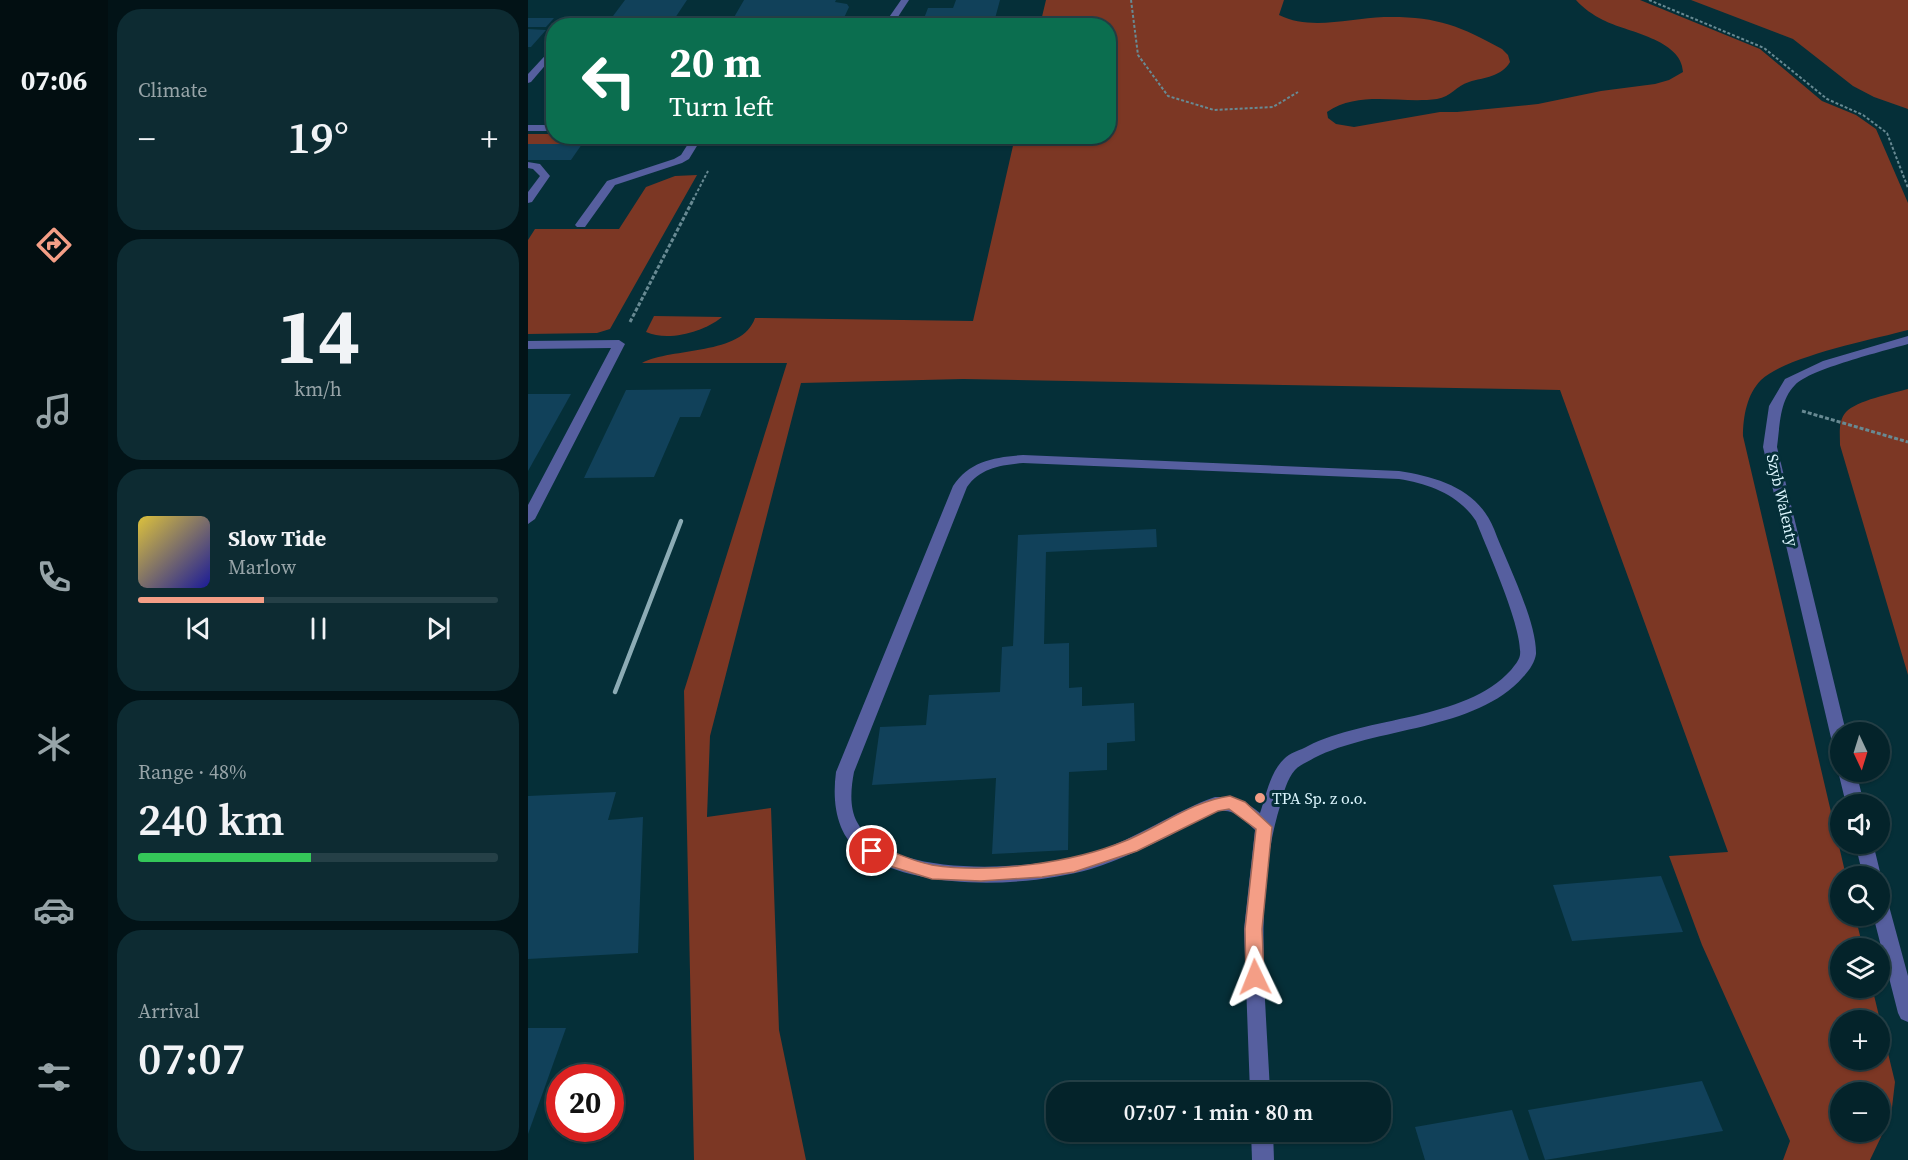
<!DOCTYPE html>
<meta charset="utf-8">
<style>
body{margin:0;font-family:"Source Serif 4",serif;background:#0d2b32;color:#f1f3f6;height:100vh;display:flex;flex-direction:column;font-size:22px;white-space:nowrap}
*{box-sizing:border-box;margin:0}
p{font-size:20px;color:#97a4a8}
.icon{flex:none;width:33px;height:33px;fill:none;stroke:currentColor;stroke-width:2;stroke-linecap:round;stroke-linejoin:round}
.map{position:relative;flex:1;overflow:hidden}
.drawer{display:flex;flex-direction:column;gap:9px;padding:9px;background:#021317;width:420px}
.drawer>*{flex:none}
.guide{position:absolute;left:18px;top:18px;width:570px;height:126px;border-radius:24px;box-shadow:0 2px 4px #0004,0 0 0 2px #254047;background:#0b6e4f;color:#fff;overflow:hidden}
.needle{width:39px;rotate:176deg}
.controls{position:absolute;left:1302px;top:722px;display:grid;gap:12px}
.controls a{display:grid;place-items:center;width:60px;height:60px;border-radius:50%;background:#04232a;box-shadow:0 2px 4px #0004,0 0 0 2px #254047;font-size:30px}
.speed{position:absolute;left:18px;top:1064px;display:flex;gap:12px;font-size:30px;font-weight:700;text-align:center}
.speed>*{display:grid;place-content:center;width:78px;height:78px;border-radius:50%;background:#04232a;box-shadow:0 2px 4px #0004,0 0 0 2px #254047;line-height:1}
.speed .limit{border:9px solid #d22;background:#fff;color:#111}
.pin{position:absolute;display:grid;place-items:center;width:51px;height:51px;color:#fff;margin:-26px;border:3px solid #fff;border-radius:50%;box-shadow:0 2px 6px #0007}
.me{position:absolute;width:66px;margin:-33px;rotate:358deg;stroke-linejoin:round;filter:drop-shadow(0 0 4px #0008)}
.turn{display:flex;align-items:center;gap:21px;height:126px;padding:0 24px;font-size:27px}
.turn .icon{width:78px;height:78px;stroke-width:2.5}
.turn b{display:block;font-size:42px;line-height:51px}
.big{font-size:45px;font-weight:600;line-height:1.1}
.drawer .tile{flex:1;display:flex;flex-direction:column;justify-content:center;gap:9px;min-width:0;padding:0 21px;border-radius:24px;background:#0d2b32}
.drawer .dial{align-items:center;gap:0}
.dial b{font-size:78px;line-height:1}
.song{display:flex;align-items:center;gap:18px}
.cover{width:72px;height:72px;border-radius:9px;background:linear-gradient(135deg,hsl(50 70% 55%),hsl(240 70% 35%))}
.played{height:6px;border-radius:3px;background:linear-gradient(90deg,#f49e86 35%,#254047 35%)}
.keys{display:flex;justify-content:space-around;direction:ltr}
.heat{display:flex;justify-content:space-between;align-items:center;font-size:33px;direction:ltr}
.charge{height:9px;border-radius:4px;background:linear-gradient(90deg,#34c759 48%,#254047 0)}
.trip{position:absolute;left:518px;top:1082px;width:345px;height:60px;border-radius:24px;background:#04232a;box-shadow:0 2px 4px #0004,0 0 0 2px #254047;font-weight:600;line-height:60px;text-align:center}
main{display:flex;flex:1;min-height:0}
.tabs{display:flex;flex-direction:column;width:108px;justify-content:space-around;align-items:center;background:#020e11;color:#97a4a8}
.tabs .icon{width:42px;height:42px}
.tabs .active{color:#f49e86}
.tabs b{font-size:27px;color:#f1f3f6}
.map>svg:first-child{display:block}
</style>
<main>
<nav class="tabs">
<b>07:06</b>
<svg class="icon active" aria-label="directions" viewBox="0 0 24 24"><path d="M12 3l9 9-9 9-9-9zM9 14v-3h6M13 9l2 2-2 2"/></svg>
<svg class="icon" aria-label="music" viewBox="0 0 24 24"><path d="M9 18V5l10-2v13"/><circle cx="6" cy="18" r="3"/><circle cx="16" cy="16" r="3"/></svg>
<svg class="icon" aria-label="phone" viewBox="0 0 24 24"><path d="M5 4h4l2 5-3 2q2 4 5 5l2-3 5 2v4C11 20 4 13 5 4z"/></svg>
<svg class="icon" aria-label="climate" viewBox="0 0 24 24"><path d="M12 3v18M4 7l16 10M4 17L20 7"/></svg>
<svg class="icon" aria-label="car" viewBox="0 0 24 24"><path d="M5 17H2v-5l4-1 3-4h7l3 4 3 1v5h-3M9 17h6M6 11h13"/><circle cx="7" cy="17" r="2"/><circle cx="17" cy="17" r="2"/></svg>
<svg class="icon" aria-label="filters" viewBox="0 0 24 24"><path d="M4 7h16M4 17h16"/><circle cx="9" cy="7" r="2"/><circle cx="15" cy="17" r="2"/></svg>
</nav>
<section class="drawer">
<div class="tile"><p>Climate</p>
<div class="heat"><a>−</a><b class="big">19°</b><a>+</a></div>
</div>
<div class="tile dial"><b>14</b><p>km/h</p></div>
<div class="tile">
<div class="song"><i class="cover"></i><div><b>Slow Tide</b><p>Marlow</p></div></div>
<div class="played"></div>
<div class="keys"><svg class="icon" aria-label="previous" viewBox="0 0 24 24"><path d="M18 5L8 12l10 7zM5 5v14"/></svg><svg class="icon" aria-label="pause" viewBox="0 0 24 24"><path d="M8 5v14M16 5v14"/></svg><svg class="icon" aria-label="next" viewBox="0 0 24 24"><path d="M6 5l10 7-10 7zM19 5v14"/></svg></div>
</div>
<div class="tile"><p>Range · 48%</p><b class="big">240 km</b><div class="charge"></div></div>
<div class="tile"><p>Arrival</p><b class="big">07:07</b></div>
</section>
<div class="map">
<svg width="1380" height="1160" viewBox="0 0 1380 1160">
<rect width="100%" height="100%" fill="#052f38"/>
<g fill="#7c3724" fill-rule="evenodd">
<path d="M 518,0 L 756,0 L 751,15 C 783,31 822,18 856,17 C 907,16 931,25 974,49 L 980,55 L 982,62 C 973,77 957,77 941,82 C 928,86 923,97 909,99 C 872,104 832,90 799,112 L 800,118 L 808,124 L 826,127 L 912,112 L 929,112 L 1010,104 L 1073,91 L 1127,84 L 1141,80 L 1155,72 C 1154,39 1098,32 1075,20 C 1065,15 1055,8 1048,0 L 1112,0 L 1232,49 L 1294,101 L 1328,115 L 1348,129 L 1380,203 L 1380,330 C 1343,340 1259,356 1233,380 C 1219,394 1215,417 1215,436 L 1318,876 L 1312,876 L 1312,915 L 1327,915 L 1335,948 L 1312,948 L 1312,987 L 1344,987 L 1367,1082 L 1363,1116 L 1342,1160 L 1255,1160 L 1262,1141 L 1174,945 L 1141,856 L 1200,852 L 1032,390 L 435,379 L 273,383 L 182,736 L 179,817 L 243,808 L 251,1030 L 278,1160 L 166,1160 L 156,691 L 259,363 L 114,363 C 144,347 214,356 227,318 L 445,321 L 487,137 L 580,136 L 580,26 L 512,25 ZM 1312,1020 L 1352,1020 L 1352,1059 L 1312,1059 ZM 1312,1092 L 1352,1092 L 1352,1131 L 1312,1131 Z"/>
<polygon points="1163,0 1380,0 1380,109 1346,97 1325,86 1265,39"/>
<polygon points="0,134 25,134 26,136 71,137 66,144 0,144"/>
<polygon points="169,175 82,329 69,333 0,334 0,240 7,229 91,229 118,187 147,176"/>
<path d="M 126,316 L 194,317 C 176,332 140,342 118,332 Z"/>
<path d="M 1380,389 L 1380,675 L 1312,445 C 1312,434 1310,421 1318,412 C 1328,401 1365,393 1380,389 Z"/>
</g>
<g fill="#11415a">
<polygon points="97,0 159,0 143,24 79,24"/>
<polygon points="216,0 308,0 307,2 319,4 321,7 315,20 307,26 201,26"/>
<polygon points="428,0 472,0 465,26 418,26 420,21 395,21 400,8 425,8"/>
<polygon points="0,18 26,18 18,27 0,27"/>
<polygon points="0,29 18,30 3,47 0,47"/>
<polygon points="0,144 54,144 43,160 0,160"/>
<polygon points="183,389 172,417 152,417 126,477 56,478 98,390"/>
<polygon points="0,394 43,394 0,471"/>
<polygon points="628,529 629,547 518,552 516,644 541,643 541,688 554,687 554,706 606,703 607,741 579,743 579,770 541,772 540,850 464,854 468,778 344,785 352,727 398,725 401,695 472,692 474,647 485,646 490,535"/>
<polygon points="88,792 80,820 115,817 110,953 0,959 0,796"/>
<polygon points="1133,876 1155,932 1044,941 1025,885"/>
<polygon points="0,1028 38,1028 0,1134"/>
<polygon points="1174,1081 1195,1131 1017,1160 1000,1110"/>
<polygon points="984,1110 1001,1160 897,1160 887,1127"/>
</g>
<g fill="none" stroke-linecap="round" stroke-linejoin="round">
<g stroke="#688a93" stroke-width="2" stroke-dasharray="3 2" stroke-linecap="butt">
<polyline points="603,0 610,55 640,96 686,110 745,107 770,92"/>
<polyline points="1121,0 1236,48 1299,99 1335,115 1359,133 1380,188"/>
<polyline points="165,200 180,171"/>
</g>
<g stroke="#688a93" stroke-width="3" stroke-dasharray="4 2" stroke-linecap="butt">
<polyline points="102,322 166,198"/>
<polyline points="1274,411 1380,442"/>
</g>
<g fill="#565f9f" fill-rule="evenodd">
<polygon points="373,0 381,0 364,26 355,26"/>
<polygon points="26,46 26,55 3,82 0,83 0,74"/>
<rect x="0" y="125" width="26" height="6"/>
<polygon points="165,136 175,136 161,159 154,163 87,185 57,227 49,227 47,225 79,181 146,159 153,155"/>
<polygon points="0,162 12,164 22,176 4,202 0,203 0,192 12,176 5,169 0,168"/>
<path d="M 1380,336 L 1380,344 C 1356,351 1282,369 1267,385 C 1251,401 1252,427 1249,447 L 1318,732 L 1312,732 L 1312,749 L 1306,747 L 1304,742 L 1235,447 L 1241,406 L 1257,379 L 1295,361 Z"/>
<polygon points="91,340 97,344 7,519 0,524 0,505 83,348 0,349 0,341"/>
<path d="M 495,455 L 871,471 C 910,477 950,489 966,529 C 978,561 1009,621 1008,654 C 1007,662 1001,671 995,677 C 948,731 847,727 786,758 C 780,762 771,765 767,770 C 759,779 756,792 753,803 C 725,890 738,1001 742,1092 L 722,1092 L 716,929 L 727,830 C 717,821 707,809 692,811 C 676,813 657,828 643,835 C 617,848 591,860 563,869 C 500,887 392,892 335,854 C 308,836 304,802 308,772 L 425,486 C 441,461 467,457 495,455 ZM 495,463 L 871,479 C 901,484 930,494 948,521 C 959,549 995,628 992,655 C 991,661 986,666 983,670 C 937,721 838,716 780,746 C 773,750 761,753 756,759 C 742,772 738,796 732,813 C 718,801 705,796 687,797 C 646,811 609,839 566,852 C 513,870 358,882 329,822 C 321,807 323,788 326,772 L 439,487 C 452,468 473,465 495,463 Z"/>
<polygon points="1312,767 1312,771 1328,771 1336,804 1318,804 1310,771"/>
<polygon points="1327,843 1345,843 1353,876 1352,879 1352,876 1335,876"/>
<polygon points="1352,898 1359,900 1361,906 1380,976 1380,1022 1373,1019 1370,1013 1345,915 1352,915"/>
<polygon points="723,1131 745,1131 746,1160 724,1160"/>
</g>
<polyline stroke="#8cacb5" stroke-width="4.5" points="87,692 153,521"/>
</g>
<path fill="#f49e86" stroke="#9f6757" stroke-width="1.5" d="M 702,796 L 717,802 L 744,827 L 734,929 L 736,977 L 733,983 L 727,985 L 721,983 L 718,977 L 717,929 L 728,829 L 701,809 L 690,811 L 609,851 L 546,872 L 514,877 L 453,881 L 404,879 L 365,867 L 338,856 L 336,851 L 338,846 L 344,844 C 364,851 383,861 404,865 C 462,874 544,863 597,841 C 632,827 664,801 702,796 Z"/>
<circle fill="#f49e86" stroke="#052f38" stroke-width="2" cx="732" cy="798" r="6"/>
<g text-anchor="middle" dominant-baseline="central" stroke-width="6" stroke-linejoin="round" paint-order="stroke">
<g font-size="16" fill="#dbf5fd" stroke="#052f38">
<text transform="translate(1255 500) rotate(77)">Szyb Walenty</text>
</g>
<g font-size="16" fill="#dbf5fd" stroke="#052f38" text-anchor="start">
<text x="744" y="798">TPA Sp. z o.o.</text>
</g>
</g>
</svg>
<div class="controls">
<a><svg class="needle" viewBox="-14 -14 28 28"><path d="M0-13l5 13h-10z" fill="#e53935"/><path d="M0 13l5-13h-10z" fill="#97a4a8"/></svg></a>
<a><svg class="icon" aria-label="sound" viewBox="0 0 24 24"><path d="M4 9h4l5-4v14l-5-4H4zM17 9q2 3 0 6"/></svg></a>
<a><svg class="icon" aria-label="search" viewBox="0 0 24 24"><circle cx="10" cy="10" r="6"/><path d="M15 15l6 6"/></svg></a>
<a><svg class="icon" aria-label="layers" viewBox="0 0 24 24"><path d="M12 4l9 5-9 5-9-5zM3 14l9 5 9-5"/></svg></a>
<a>+</a>
<a>−</a>
</div>
<div class="speed"><div class="limit">20</div></div>
<div class="pin" style="left:344px;top:851px;background:#d93025"><svg class="icon" aria-label="arrive" viewBox="0 0 24 24"><path d="M6 21V4h12l-3 4 3 4H6"/></svg></div>
<svg class="me" style="left:727px;top:977px" viewBox="-20 -20 40 40"><path d="M0-17L14 15 0 8-14 15z" fill="#f49e86" stroke="#fff" stroke-width="4"/></svg>
<div class="trip">07:07 · 1 min · 80 m</div>
<div class="guide">
<div class="turn"><svg class="icon" aria-label="left" viewBox="0 0 24 24"><path d="M17 20v-9H6M10 6l-5 5 5 5"/></svg><div><b>20 m</b>Turn left</div></div>
</div>
</div>
</main>
